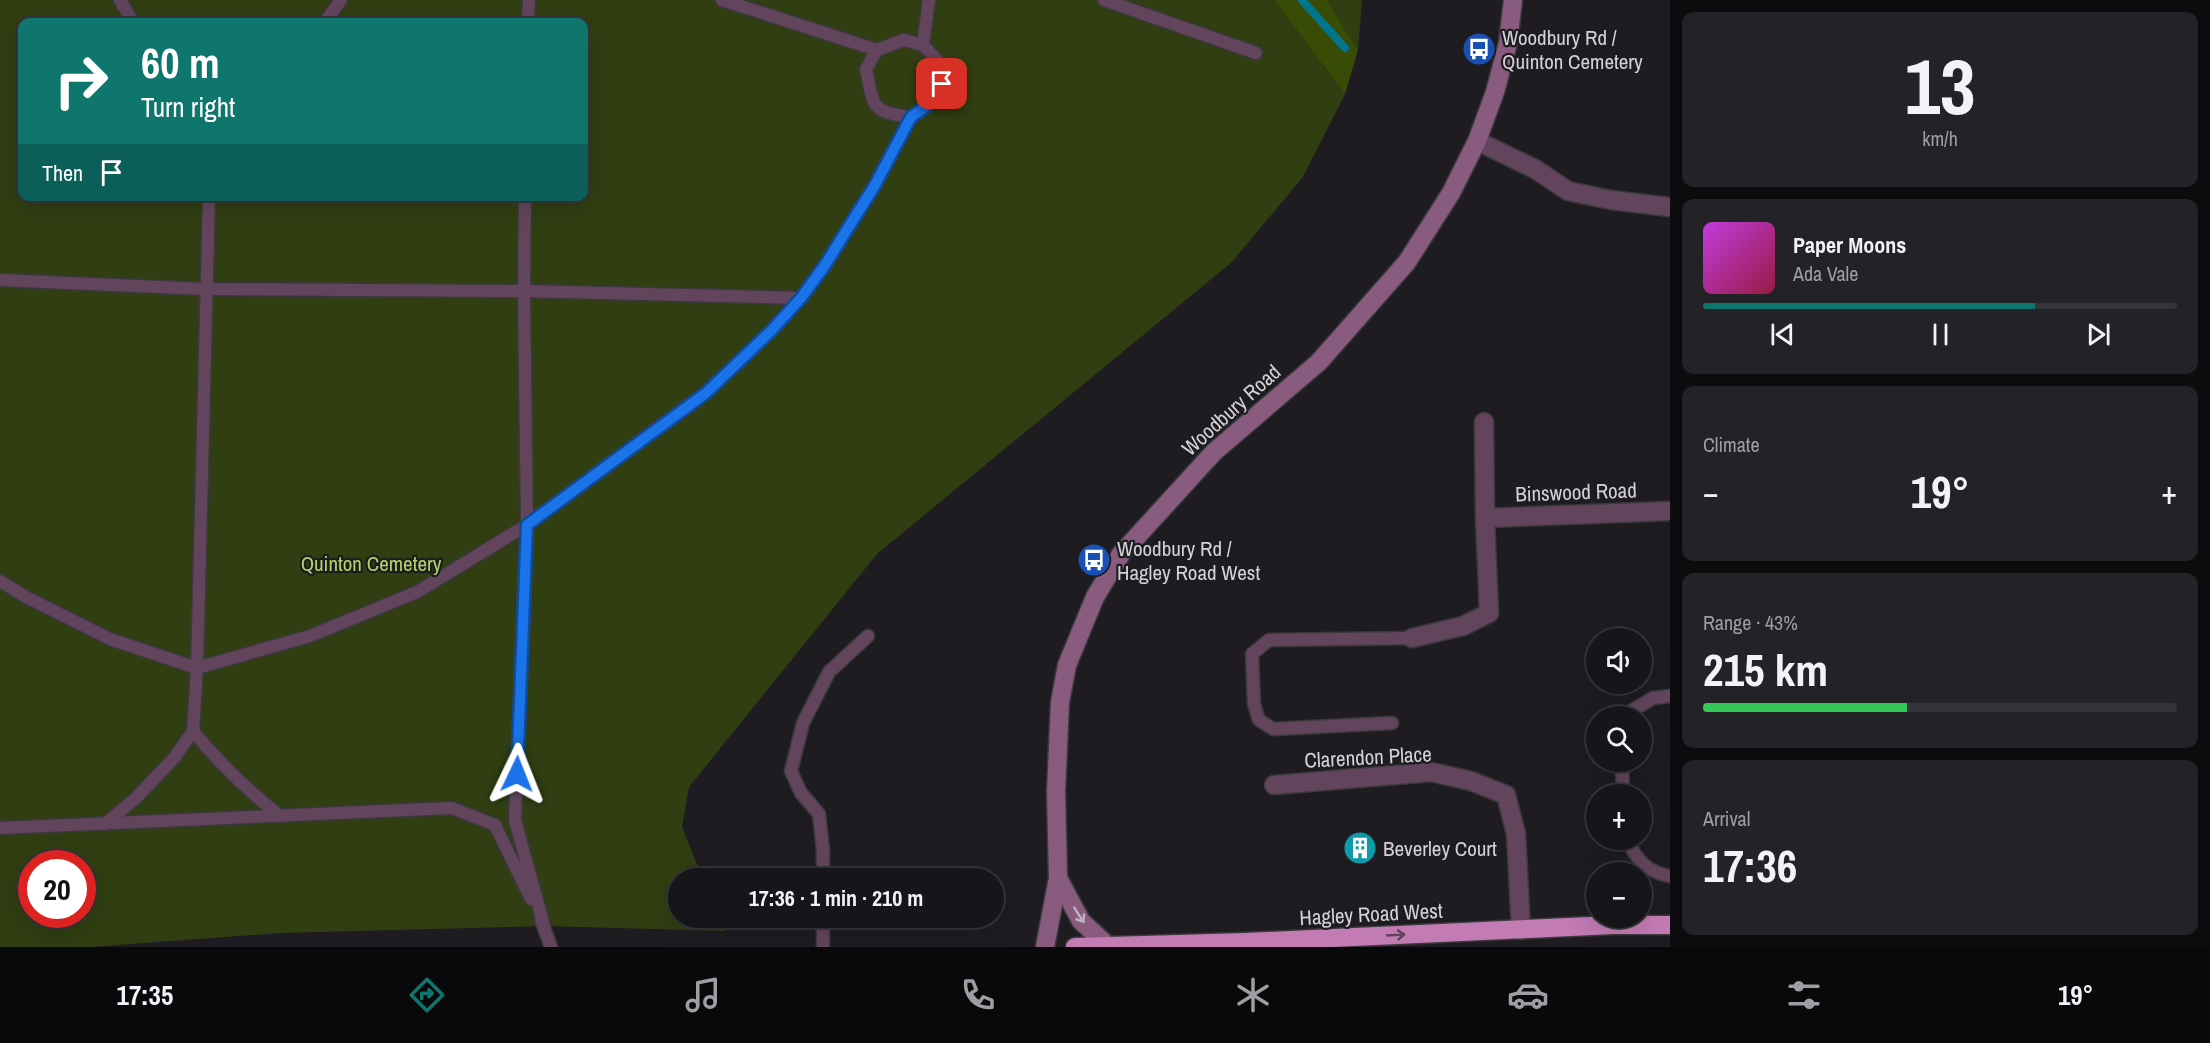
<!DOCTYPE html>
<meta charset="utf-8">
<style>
body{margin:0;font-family:"Archivo Narrow",sans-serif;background:#232226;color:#f1f3f6;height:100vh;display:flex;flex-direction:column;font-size:22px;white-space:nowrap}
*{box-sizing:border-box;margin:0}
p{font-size:20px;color:#9e9fa2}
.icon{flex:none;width:33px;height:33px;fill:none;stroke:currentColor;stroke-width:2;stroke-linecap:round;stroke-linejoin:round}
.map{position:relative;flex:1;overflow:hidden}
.drawer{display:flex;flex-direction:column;gap:12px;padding:12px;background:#0c0c0e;width:540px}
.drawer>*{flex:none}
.top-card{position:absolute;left:18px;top:18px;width:570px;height:183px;border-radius:12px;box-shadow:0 6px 24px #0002,0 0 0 2px #353438;background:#0f766e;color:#fff;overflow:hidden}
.fabs{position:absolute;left:1586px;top:628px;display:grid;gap:12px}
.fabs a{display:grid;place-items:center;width:66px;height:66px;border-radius:50%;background:#161519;box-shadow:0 6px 24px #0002,0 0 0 2px #353438;font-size:30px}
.speed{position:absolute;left:18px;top:850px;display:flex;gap:12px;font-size:30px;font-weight:700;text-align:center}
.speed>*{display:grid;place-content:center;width:78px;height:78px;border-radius:50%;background:#161519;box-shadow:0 6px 24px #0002,0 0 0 2px #353438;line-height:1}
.speed .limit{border:9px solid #d22;background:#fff;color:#111}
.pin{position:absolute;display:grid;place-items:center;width:51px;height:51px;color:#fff;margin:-26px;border-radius:12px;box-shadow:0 3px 9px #0006}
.me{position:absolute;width:66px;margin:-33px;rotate:2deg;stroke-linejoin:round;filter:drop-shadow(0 0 4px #0008)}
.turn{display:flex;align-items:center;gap:21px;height:126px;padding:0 24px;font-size:27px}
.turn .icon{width:78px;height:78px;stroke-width:2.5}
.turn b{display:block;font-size:42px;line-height:51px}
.then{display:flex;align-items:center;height:57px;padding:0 24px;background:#0003;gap:12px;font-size:22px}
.big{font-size:45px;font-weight:700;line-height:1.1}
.drawer .card{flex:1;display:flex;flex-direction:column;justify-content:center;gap:9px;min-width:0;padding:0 21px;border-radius:12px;background:#232226}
.drawer .dial{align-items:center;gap:0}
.dial b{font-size:78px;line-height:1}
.song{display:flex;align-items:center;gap:18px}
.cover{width:72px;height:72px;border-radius:9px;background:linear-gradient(135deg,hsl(290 70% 55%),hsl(340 70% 35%))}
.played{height:6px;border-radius:3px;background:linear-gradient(90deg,#0f766e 70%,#353438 70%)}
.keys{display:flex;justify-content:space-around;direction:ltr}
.heat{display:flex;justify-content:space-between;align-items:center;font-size:33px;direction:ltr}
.charge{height:9px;border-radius:4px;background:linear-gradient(90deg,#34c759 43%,#353438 0)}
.trip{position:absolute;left:668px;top:868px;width:336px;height:60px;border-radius:30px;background:#161519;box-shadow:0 6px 24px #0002,0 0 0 2px #353438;font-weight:700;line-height:60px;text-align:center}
.tab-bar{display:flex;height:96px;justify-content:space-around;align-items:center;background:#09080a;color:#9e9fa2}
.tab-bar .icon{width:42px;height:42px}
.tab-bar .current{color:#0f766e}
.tab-bar b{font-size:27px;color:#f1f3f6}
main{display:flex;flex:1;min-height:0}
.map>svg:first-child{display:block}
</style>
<main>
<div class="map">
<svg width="1670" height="947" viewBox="0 0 1670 947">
<rect width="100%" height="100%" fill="#1e1c21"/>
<g fill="#303e12" fill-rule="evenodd">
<path d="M 0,0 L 1274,0 L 1345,94 L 1303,177 L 1232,262 L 877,554 L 689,787 L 682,827 L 703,879 L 678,879 L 678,918 L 720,918 L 725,931 L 544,926 L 280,933 L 90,947 L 0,947 ZM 22,22 L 584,22 L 584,196 L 22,196 ZM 32,864 L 82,864 L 82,915 L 32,915 Z"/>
<polygon points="1327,0 1362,0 1358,50"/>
</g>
<polygon fill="#394c06" points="1274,0 1327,0 1358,50 1345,94"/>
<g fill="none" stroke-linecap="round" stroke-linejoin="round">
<polyline stroke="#00758b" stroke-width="8" points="1302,0 1345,48"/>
<g stroke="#3b393e" stroke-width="15">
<g id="lane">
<polyline points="120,0 133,22"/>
<polyline points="722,0 877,50"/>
<polyline points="1104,0 1256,53"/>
<polyline points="325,22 341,0"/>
<polyline points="528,22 529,0"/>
<path d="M 904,40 L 923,45 L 938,61 L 942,84 L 938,98 L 911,117 C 870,112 874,107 866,69 L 877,50 Z"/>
<polyline points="923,45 929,0"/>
<polyline points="209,196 197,668 310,636 417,592 527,525 524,291 525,196"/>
<polyline points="0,280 205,289 524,291 801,298"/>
<polyline points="0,581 26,597 110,639 197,668 193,731 174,758 135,799 105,824"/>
<polyline points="1621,717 1653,698 1670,696"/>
<polyline points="1392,723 1273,729 1259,720 1254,704 1252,654 1269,640 1412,638"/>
<path d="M 193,731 C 219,763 247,790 280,816"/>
<polyline points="1622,762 1623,795"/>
<polyline points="0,828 452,808 495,825 531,899"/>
<path d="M 1628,840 C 1635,859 1649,873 1670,876"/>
<polyline points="823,879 823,850 819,814 801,793 791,771 803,723 829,672 868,636"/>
<polyline points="823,918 823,947"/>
<polyline points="541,920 551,947"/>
<polyline points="544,926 515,820 527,525 706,392 771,331 801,298 825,265 875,185 911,117"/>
</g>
</g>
<g stroke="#3b393e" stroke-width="21">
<g id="street">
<polyline points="1477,141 1535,169 1568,191 1611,200 1670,207"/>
<polyline points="1484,422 1485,518 1670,511"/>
<polyline points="1412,638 1463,626 1489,613 1485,518"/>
<polyline points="1274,785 1431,772 1471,781 1506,795 1516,834 1521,930"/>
</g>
</g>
<g stroke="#3b393e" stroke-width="21">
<g id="secondary">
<polyline points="1058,878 1081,921 1109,947"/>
<polyline points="1045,947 1058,878 1056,792 1060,702 1067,665 1095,597 1121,554 1214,452 1319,362 1407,262 1451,193 1477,141 1495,92 1508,43 1513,0"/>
</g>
</g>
<g stroke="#3b393e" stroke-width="21">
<polyline id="highway" points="1075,947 1246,942 1613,925 1670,925"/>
</g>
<use href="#lane" stroke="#62455c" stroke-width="12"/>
<use href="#street" stroke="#62455c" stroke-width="18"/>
<use href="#secondary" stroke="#895b7f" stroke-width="18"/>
<use href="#highway" stroke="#c27bb3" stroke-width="18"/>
</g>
<defs><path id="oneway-shaft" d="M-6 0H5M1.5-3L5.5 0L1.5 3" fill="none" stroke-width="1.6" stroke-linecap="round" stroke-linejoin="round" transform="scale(1.5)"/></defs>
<use stroke="#c0b4c0" href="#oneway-shaft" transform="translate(1079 915) rotate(57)"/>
<use stroke="#60425b" href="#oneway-shaft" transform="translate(1396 935) rotate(-3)"/>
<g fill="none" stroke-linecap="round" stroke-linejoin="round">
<g stroke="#114b97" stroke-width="15">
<polyline id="route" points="517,774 527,525 706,393 771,331 801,298 825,265 875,185 911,117 938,98 942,84"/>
</g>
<use href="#route" stroke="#1a73e8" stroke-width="10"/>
</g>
<defs>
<g id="bus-disc" transform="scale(1.725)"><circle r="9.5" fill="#1a4fb4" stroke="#1e1c21"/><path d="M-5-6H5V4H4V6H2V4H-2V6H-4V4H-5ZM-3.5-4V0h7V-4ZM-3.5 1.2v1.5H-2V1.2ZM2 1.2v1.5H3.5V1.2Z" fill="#fff"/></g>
<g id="building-disc" transform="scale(1.725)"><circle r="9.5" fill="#0f9aa8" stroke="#1e1c21"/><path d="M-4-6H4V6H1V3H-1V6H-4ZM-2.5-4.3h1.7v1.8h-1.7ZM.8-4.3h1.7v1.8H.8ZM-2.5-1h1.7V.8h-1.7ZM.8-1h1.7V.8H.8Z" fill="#fff"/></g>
</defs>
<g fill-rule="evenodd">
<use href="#bus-disc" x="1479" y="49"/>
<use href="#bus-disc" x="1094" y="560"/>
<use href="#building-disc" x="1360" y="848"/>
</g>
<g text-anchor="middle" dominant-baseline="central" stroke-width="4.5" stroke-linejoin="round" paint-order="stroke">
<g font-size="21" fill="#d3d2d5" stroke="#1e1c21" text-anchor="start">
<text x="1502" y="37">Woodbury Rd /<tspan x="1502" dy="24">Quinton Cemetery</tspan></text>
<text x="1117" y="548">Woodbury Rd /<tspan x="1117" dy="24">Hagley Road West</tspan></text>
<text x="1383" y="848">Beverley Court</text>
</g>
<g font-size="21" fill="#d3d2d5" stroke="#1e1c21">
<text transform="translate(1231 410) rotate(-42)">Woodbury Road</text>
<text transform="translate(1576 492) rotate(-2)">Binswood Road</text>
<text transform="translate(1368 757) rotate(-3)">Clarendon Place</text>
<text transform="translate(1371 914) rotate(-3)">Hagley Road West</text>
</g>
<g font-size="21" fill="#b1d666" stroke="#1e1c21">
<text x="371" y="563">Quinton Cemetery</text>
</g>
</g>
</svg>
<div class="fabs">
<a><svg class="icon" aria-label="sound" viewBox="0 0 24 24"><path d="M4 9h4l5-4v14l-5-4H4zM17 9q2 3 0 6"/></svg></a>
<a><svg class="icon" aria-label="search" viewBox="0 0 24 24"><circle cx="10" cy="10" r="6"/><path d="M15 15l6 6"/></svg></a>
<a>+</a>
<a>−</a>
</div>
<div class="speed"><div class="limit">20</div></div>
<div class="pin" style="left:942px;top:84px;background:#d93025"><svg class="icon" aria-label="arrive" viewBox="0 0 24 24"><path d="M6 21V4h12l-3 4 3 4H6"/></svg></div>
<svg class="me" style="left:517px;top:774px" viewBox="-20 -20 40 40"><path d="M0-17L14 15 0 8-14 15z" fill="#1a73e8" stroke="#fff" stroke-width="4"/></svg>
<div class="trip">17:36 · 1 min · 210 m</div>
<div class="top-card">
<div class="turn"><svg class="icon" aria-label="right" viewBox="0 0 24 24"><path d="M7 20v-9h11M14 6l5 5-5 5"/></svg><div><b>60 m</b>Turn right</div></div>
<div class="then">Then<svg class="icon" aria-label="arrive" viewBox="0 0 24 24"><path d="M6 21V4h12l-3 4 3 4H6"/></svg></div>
</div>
</div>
<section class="drawer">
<div class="card dial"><b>13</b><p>km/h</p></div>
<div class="card">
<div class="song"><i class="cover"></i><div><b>Paper Moons</b><p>Ada Vale</p></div></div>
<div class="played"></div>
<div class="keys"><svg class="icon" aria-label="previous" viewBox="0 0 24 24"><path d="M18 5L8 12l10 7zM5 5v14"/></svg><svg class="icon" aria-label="pause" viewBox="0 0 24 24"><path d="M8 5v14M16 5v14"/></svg><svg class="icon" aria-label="next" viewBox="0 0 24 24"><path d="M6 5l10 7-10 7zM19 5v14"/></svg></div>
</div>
<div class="card"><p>Climate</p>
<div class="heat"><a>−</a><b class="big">19°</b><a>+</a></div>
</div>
<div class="card"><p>Range · 43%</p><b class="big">215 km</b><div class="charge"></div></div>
<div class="card"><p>Arrival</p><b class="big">17:36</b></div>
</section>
</main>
<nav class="tab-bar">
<b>17:35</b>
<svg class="icon current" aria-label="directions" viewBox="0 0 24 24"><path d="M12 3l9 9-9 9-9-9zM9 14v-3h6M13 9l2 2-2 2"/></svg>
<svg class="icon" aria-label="music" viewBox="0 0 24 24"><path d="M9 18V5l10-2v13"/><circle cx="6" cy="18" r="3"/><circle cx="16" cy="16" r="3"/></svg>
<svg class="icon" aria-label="phone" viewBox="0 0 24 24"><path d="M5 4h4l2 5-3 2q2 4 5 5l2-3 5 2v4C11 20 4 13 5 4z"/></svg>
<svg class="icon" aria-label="climate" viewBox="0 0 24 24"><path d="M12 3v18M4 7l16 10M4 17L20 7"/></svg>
<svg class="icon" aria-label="car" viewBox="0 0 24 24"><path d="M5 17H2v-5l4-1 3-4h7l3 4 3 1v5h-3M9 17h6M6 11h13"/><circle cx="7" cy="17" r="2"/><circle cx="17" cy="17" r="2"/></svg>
<svg class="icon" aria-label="filters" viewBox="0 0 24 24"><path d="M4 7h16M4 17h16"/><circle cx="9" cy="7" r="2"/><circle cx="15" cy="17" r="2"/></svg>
<b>19°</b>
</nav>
